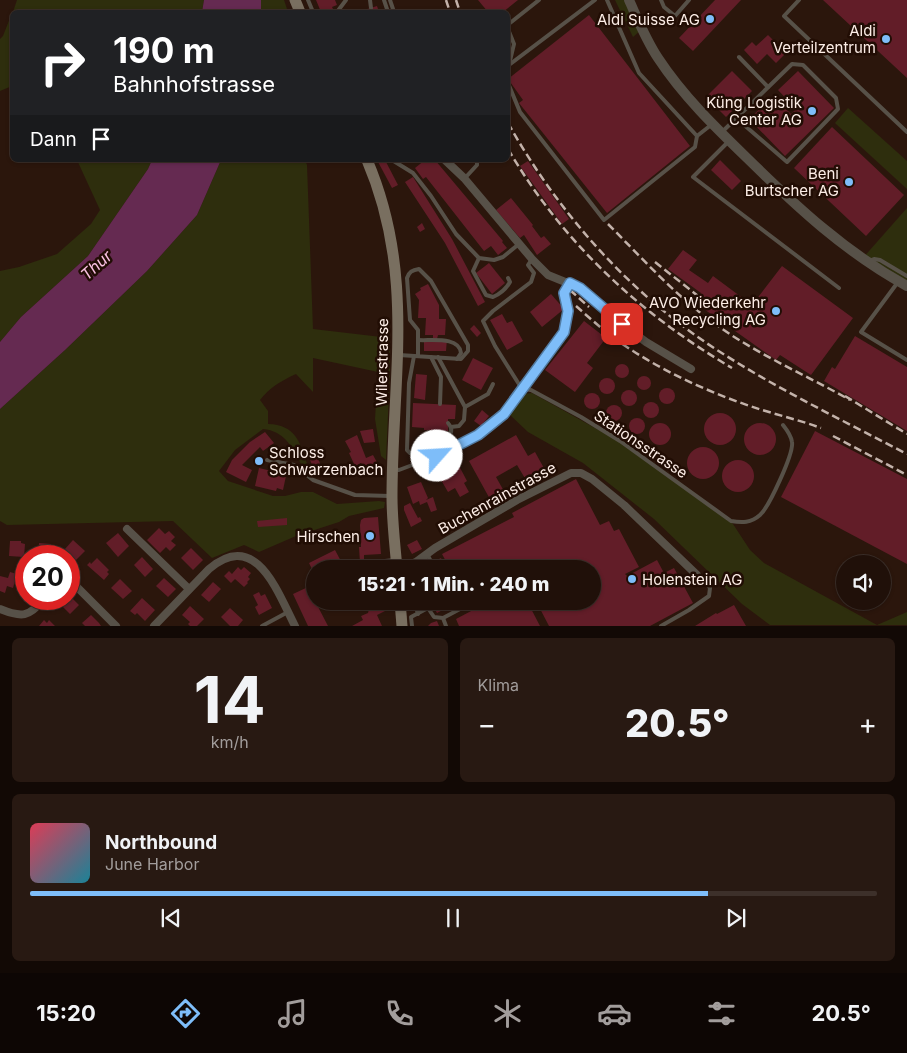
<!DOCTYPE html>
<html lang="de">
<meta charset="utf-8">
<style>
body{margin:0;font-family:Inter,sans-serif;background:#281912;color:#f1f3f6;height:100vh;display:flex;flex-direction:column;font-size:19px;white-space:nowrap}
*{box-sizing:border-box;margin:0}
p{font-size:16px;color:#a29d9c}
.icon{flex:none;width:28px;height:28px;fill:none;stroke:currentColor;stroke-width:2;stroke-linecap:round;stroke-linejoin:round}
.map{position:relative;height:626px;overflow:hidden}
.side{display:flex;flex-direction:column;gap:12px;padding:12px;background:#120905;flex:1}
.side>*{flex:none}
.top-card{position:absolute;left:10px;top:10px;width:500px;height:152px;border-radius:8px;box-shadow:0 1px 4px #0004,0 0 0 1px #3d302a;background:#202124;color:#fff;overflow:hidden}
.tools{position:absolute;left:836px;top:555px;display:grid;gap:10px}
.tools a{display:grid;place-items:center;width:55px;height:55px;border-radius:50%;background:#201009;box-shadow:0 1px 4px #0004,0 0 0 1px #3d302a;font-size:25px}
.speed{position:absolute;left:15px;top:545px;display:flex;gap:10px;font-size:25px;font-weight:700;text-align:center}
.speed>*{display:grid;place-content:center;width:65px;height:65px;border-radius:50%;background:#201009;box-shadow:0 1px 4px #0004,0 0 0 1px #3d302a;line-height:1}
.speed .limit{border:8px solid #d22;background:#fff;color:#111}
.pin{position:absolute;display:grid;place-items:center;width:42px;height:42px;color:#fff;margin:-21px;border-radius:10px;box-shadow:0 2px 8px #0006}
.me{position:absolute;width:55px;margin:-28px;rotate:64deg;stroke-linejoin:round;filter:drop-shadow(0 0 4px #0008)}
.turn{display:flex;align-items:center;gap:18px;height:105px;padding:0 20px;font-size:22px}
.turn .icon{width:65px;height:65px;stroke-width:2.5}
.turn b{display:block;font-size:35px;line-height:42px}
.then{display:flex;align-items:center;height:48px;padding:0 20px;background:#0003;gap:10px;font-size:19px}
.big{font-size:38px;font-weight:800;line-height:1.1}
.side .tile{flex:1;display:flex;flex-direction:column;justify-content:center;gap:8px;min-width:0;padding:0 18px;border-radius:8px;background:#281912}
.side .dial{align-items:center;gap:0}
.dial b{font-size:65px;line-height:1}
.song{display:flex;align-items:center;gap:15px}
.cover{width:60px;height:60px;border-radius:8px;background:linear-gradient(135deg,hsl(350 70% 55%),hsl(190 70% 35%))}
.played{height:5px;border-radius:2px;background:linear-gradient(90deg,#7ebdf9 80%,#3d302a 80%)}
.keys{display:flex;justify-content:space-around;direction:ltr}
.heat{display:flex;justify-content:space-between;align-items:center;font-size:28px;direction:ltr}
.side .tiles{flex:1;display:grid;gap:12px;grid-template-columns:1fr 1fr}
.tile:last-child{grid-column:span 2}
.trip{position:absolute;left:306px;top:560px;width:295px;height:50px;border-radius:25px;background:#201009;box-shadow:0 1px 4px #0004,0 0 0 1px #3d302a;font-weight:800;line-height:50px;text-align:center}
.tabs{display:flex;height:80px;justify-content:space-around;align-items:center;background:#0d0604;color:#a29d9c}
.tabs .icon{width:35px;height:35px}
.tabs .selected{color:#7ebdf9}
.tabs b{font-size:22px;color:#f1f3f6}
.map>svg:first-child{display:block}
</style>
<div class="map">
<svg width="907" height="626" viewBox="0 0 907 626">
<rect width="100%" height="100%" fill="#2b160c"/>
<g fill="#2e2e0d">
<polygon points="17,0 204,0 202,12 13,12"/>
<polygon points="261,0 284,0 288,12 261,12"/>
<polygon points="615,0 629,0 642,29 633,37"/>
<polygon points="12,13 12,86 0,91 0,39 3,36"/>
<polygon points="848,108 907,161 907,189 835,123"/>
<polygon points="77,160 152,160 148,169 88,256 21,317 0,342 0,271 19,267 57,254 91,224 100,210"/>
<path d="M 221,160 L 305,160 L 307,165 L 313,329 L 390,338 L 390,370 L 386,460 L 381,456 L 375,419 L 378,372 L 313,358 L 313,392 L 296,374 C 281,381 270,387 260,400 L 268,411 L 268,424 C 295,425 300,441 307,464 L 301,464 C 292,446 284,431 263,429 L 235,450 L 219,471 L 228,481 L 273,496 L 285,496 L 301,492 L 313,492 L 337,504 L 379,501 L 385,502 L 384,508 L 349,516 L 339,522 L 296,536 L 259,552 L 244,545 L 212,558 L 173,521 L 7,525 L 0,521 L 0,409 L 65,350 L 147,271 L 197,215 Z"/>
<polygon points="907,208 907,286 862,259"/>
<polygon points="532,393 622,443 733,524 750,550 764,563 877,625 907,612 907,625 770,625 742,604 654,519 583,463 528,432 509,414 523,394"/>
</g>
<g fill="#652a51">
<polygon points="204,0 261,0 261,12 202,12"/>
<polygon points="152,160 221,160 197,215 147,271 65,350 0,409 0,342 21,317 88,256 148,169"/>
</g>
<g fill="#621d28">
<polygon points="316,0 335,0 337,5 332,7 334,11 332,12 321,12"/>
<polygon points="478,0 518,0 503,12 488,12"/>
<polygon points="715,0 741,0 693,51 679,38"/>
<polygon points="823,0 907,0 907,78"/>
<polygon points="377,6 379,12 364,12 364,10"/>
<polygon points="589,15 690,146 607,213 519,103 523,100 508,79"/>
<polygon points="768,35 786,53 776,63 767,54 757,64 744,50 752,42 756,46"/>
<polygon points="732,71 752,91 726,117 706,97"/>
<polygon points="798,71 834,108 785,156 749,119 773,96 791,114 796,109 778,90"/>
<polygon points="832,127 904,195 866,236 794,168"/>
<polygon points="377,160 385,160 398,185 392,188"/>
<polygon points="425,160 435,160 503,241 502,242 507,248 498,255 491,246 484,251 426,177 423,179 415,168"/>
<polygon points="720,160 741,181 732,190 711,170"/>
<polygon points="528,161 569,219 562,224 520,166"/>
<polygon points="413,177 452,239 485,302 478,306 445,243 405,182"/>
<polygon points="511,198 533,225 532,226 541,238 544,236 551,244 537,255 524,235 520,238 496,210"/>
<polygon points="422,223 425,229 420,232 417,227"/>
<polygon points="683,250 697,260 689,270 708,283 713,276 752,305 782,266 853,318 811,375 780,355 776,360 694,302 701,293 668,269"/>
<polygon points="489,263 505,283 492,294 476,273"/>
<polygon points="428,284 439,305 439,319 446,319 445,335 438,335 437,339 447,339 446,351 424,351 424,339 433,339 433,335 425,335 426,318 418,318 419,300 415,294 421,290 420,288"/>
<polygon points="551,294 564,309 542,327 530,312"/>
<polygon points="502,314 507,323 512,321 523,341 507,350 490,320"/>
<polygon points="584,321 606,338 587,363 593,368 575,392 545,370"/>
<polygon points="474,325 481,333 477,337 470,329"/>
<polygon points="855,336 907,367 907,431 824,381 832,367 835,369"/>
<polygon points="473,358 493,368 481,390 462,380"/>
<circle cx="622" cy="371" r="7"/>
<polygon points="416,374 427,375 425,400 414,398"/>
<circle cx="644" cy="383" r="7"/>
<circle cx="607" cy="386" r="8"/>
<circle cx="667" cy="396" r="8"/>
<circle cx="629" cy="398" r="8"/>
<circle cx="592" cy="401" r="8"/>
<circle cx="651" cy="410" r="8"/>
<polygon points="413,403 456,405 455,419 448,419 448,431 424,430 424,428 412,427"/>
<circle cx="614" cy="413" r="8"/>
<polygon points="482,410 489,416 481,426 474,421"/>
<circle cx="720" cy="429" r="16"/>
<circle cx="637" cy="426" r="8"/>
<circle cx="760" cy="439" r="16"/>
<circle cx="660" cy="434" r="11"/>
<polygon points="373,429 375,442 364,443 360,431"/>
<polygon points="815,431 907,479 907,564 781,497"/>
<polygon points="265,432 274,443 263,451 260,447 242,465 252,470 246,482 226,472 232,460 250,442"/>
<polygon points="357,435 366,458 373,455 380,468 367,475 361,463 355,466 349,453 351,452 345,441"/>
<polygon points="516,435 528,456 535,452 545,470 526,480 517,465 496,477 505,493 491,501 469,461"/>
<circle cx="703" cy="463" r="16"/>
<polygon points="318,458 322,469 315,472 310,460"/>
<circle cx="738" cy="476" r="16"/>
<polygon points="457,462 467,481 464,483 469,492 460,497 455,488 448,492 437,473"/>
<polygon points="259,468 280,473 279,474 286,476 283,490 277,488 276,491 255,486"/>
<polygon points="576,479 600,525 609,521 614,531 619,529 639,567 625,574 627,576 657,560 664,573 674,568 693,603 650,626 549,626 536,601 592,601 592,569 450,569 442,554 514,517 512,513"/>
<polygon points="421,482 428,498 426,500 433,497 437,510 431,512 427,502 420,505 419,501 413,504 407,487"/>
<polygon points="410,503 418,518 420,517 422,521 411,527 404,510 404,506"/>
<polygon points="378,517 381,554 364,555 364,563 360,563 359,547 361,547 360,525 361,520 364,518"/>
<polygon points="287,518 287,525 258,527 257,521"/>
<polygon points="159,528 165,534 169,531 175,537 171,541 176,545 170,551 166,547 160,553 147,540"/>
<polygon points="118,533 129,546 118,557 106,543"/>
<polygon points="73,540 85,551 76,560 65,549"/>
<polygon points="417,540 422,549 412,554 407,545"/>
<polygon points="10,541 21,541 21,543 25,544 24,557 9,556"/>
<polygon points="39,543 51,544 51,545 54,546 54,556 38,556"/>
<polygon points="191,548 203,560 193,570 181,558"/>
<polygon points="335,550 343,565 336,569 315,569 315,575 309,563"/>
<polygon points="142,557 153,569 145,577 134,565"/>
<polygon points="97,558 109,570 107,572 109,574 104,580 87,565 90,562 91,564"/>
<polygon points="441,558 446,569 437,569 433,562"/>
<polygon points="238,567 241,570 244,567 251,573 248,577 250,579 247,582 248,583 244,587 235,579 231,583 224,576 229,571 232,574"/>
<polygon points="10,572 17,574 13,588 7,586 5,593 0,591 0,576 8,578"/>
<polygon points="164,578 176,589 168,597 156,586"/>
<polygon points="120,579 132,591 123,599 111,588"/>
<polygon points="26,581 26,594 20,589"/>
<polygon points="213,582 221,589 209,602 201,595"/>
<polygon points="308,587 315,601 328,626 308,626 293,594"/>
<polygon points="259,592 261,596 265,594 272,608 259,615 255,607 258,605 253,595"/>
<polygon points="69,595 79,605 70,614 59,603 62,600 61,599 69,599"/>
<polygon points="142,598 155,610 145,621 137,613 135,615 130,611"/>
<polygon points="368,601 384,601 389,609 377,615 382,626 352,626 363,620 361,616 368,613 369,609 366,604"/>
<polygon points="411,601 421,601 421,605 411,606"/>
<polygon points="430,601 455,601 456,603 437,613"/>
<polygon points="469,601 527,601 540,626 459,626 456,619 473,610"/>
<polygon points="734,605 746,626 695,626 716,613 717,614"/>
<polygon points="190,606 204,619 197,626 190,626 188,624 190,622 182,615"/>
<polygon points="230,608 243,620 238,626 230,626 221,617"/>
<polygon points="91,615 99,623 101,626 85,626 82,623"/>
<polygon points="44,620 47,623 49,620 55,626 39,626"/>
<polygon points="437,621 439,626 428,626 431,623"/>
</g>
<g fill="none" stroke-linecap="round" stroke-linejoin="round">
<g stroke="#575148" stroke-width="4">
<polyline points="308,0 313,12"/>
<polyline points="370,0 371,8"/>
<polyline points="384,0 388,12"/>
<polyline points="390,0 394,12"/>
<polyline points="607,0 639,73 697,136 711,125"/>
<polyline points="661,0 664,7 675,16 689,0"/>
<polyline points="799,0 784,16 907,132"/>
<polyline points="337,12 346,0"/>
<polyline points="508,22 510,23 539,0"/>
<polyline points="508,29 514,44 508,69"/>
<polyline points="739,57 768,87"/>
<polyline points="509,65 595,0"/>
<polyline points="508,83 520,112 604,220 695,147 697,136"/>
<polyline points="723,131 792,64 803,65 836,98 838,109 787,162 736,118"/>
<polyline points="729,141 693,177 839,288"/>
<polyline points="392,160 413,173 431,196 456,234 479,258 494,260 503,257 519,244"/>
<polyline points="465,178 477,165 477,160"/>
<path d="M 479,258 L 473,271 L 486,295 L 493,297 C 500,294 506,289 510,282 L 508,278"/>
<polyline points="869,261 874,259 880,260 907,276"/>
<polyline points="898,282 861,332 907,360"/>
<path d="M 418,340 C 431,341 459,336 461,353 L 457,359"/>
<path d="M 399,355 L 461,359 L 468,351 L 468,345 L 431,281 L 419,269 C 412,270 409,272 407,278 L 410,320 L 418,330 L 418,356"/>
<path d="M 414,356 L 409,383 L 407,450 L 410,453 C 422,452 463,440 448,423"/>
<polyline points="431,357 441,377 440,404"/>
<polyline points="438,357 465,407 464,420 459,426 451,427"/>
<path d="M 522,389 L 531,390 L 581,417 L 620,441 L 731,521 C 742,523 751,523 760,515 C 769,507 794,453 792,442 C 791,435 787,430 783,425"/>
<polyline points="522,389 495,346 483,321 493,311 531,282 534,273 528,265 532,259"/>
<polyline points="465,407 488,394 493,384"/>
<polyline points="267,460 294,465 313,480 355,495 390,496"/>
<polyline points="394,469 399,470 415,464 454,448 491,425 504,413 563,332 568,311 564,293 570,284"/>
<polyline points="427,554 435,569"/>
<polyline points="373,568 385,561 394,560"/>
<polyline points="414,601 418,614"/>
<polyline points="424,601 428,608"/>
<polyline points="443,618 460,609"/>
<polyline points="262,626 288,612"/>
<polyline points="412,626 411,617 428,608 434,617 443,618 446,626"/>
<polyline points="661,626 689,610 709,596 710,588 698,575"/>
</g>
<g stroke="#575148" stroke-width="8">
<polyline points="445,160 464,178 532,259 548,275 580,288 610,315 646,342 691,369"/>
<polyline points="127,529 189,589"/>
<polyline points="397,567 407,566 416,562 435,548 517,500 571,473 581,473 592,479 624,505 697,575"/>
<polyline points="69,579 116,626"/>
<path d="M 0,609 C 22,618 29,617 44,599"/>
<path d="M 154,626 L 209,569 C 256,529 277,591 295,626"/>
</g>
<path stroke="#575148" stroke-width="10" d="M 629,0 C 638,20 646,40 658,58 C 683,96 715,127 747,158 C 797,207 845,252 907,286"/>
<g stroke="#796f60" stroke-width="11">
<polyline points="295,0 300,12"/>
<path d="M 367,160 C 416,274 392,379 392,497 C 392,521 395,545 397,569"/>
<polyline points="400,601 402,626"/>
</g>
<g stroke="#c3b2aa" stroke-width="2.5" stroke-dasharray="8 4" stroke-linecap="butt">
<polyline points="446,0 450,12"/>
<polyline points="456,0 460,12"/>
<path d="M 508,123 C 558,212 627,291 714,348 C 775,388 842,420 907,454"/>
<path d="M 508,149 C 563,243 639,313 732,368"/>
<path d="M 608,224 C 641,257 673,293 711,321 C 754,353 804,374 850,400"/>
<polyline points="655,262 698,296"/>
<polyline points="570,290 589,307"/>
<path d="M 576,306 C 594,322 612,338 633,351 C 672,376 718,396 762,410 C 782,416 802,421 821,428"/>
<polyline points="845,396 907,434"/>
<polyline points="833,436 907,475"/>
</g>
</g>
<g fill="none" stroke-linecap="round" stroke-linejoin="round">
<g stroke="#527ba2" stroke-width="12">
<polyline id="route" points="437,456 478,435 504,414 564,332 568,311 564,293 570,283 580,288 622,324"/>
</g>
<use href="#route" stroke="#7ebdf9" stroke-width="9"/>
</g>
<g fill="#7ebdf9" stroke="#210d04" stroke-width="2">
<circle cx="710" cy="19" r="5"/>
<circle cx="886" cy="39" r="5"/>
<circle cx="812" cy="111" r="5"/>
<circle cx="849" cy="182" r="5"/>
<circle cx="776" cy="311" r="5"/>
<circle cx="259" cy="461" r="5"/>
<circle cx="370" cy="536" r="5"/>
<circle cx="632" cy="579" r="5"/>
</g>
<g text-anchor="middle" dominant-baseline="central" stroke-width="5" stroke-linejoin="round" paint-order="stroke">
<g font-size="15" fill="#fcede6" stroke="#210d04" text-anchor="end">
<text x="700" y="19">Aldi Suisse AG</text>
<text x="876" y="30">Aldi<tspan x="876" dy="17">Verteilzentrum</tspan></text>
<text x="802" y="102">Küng Logistik<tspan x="802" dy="17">Center AG</tspan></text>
<text x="839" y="173">Beni<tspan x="839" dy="17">Burtscher AG</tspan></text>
<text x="766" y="302">AVO Wiederkehr<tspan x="766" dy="17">Recycling AG</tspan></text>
<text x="269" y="452" text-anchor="start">Schloss<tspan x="269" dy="17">Schwarzenbach</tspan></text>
<text x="360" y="536">Hirschen</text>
<text x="642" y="579" text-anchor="start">Holenstein AG</text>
</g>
<g font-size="15" fill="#fcede6" stroke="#210d04">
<text transform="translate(382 362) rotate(-89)">Wilerstrasse</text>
<text transform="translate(641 444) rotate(34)">Stationsstrasse</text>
<text transform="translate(497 498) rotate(-29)">Buchenrainstrasse</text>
</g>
<g font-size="16" font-style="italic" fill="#fac1e3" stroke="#210d04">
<text transform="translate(96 265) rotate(-42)">Thur</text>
</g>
</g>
</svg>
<div class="tools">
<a><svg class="icon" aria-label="sound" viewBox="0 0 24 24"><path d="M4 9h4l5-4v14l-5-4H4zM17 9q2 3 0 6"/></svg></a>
</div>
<div class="speed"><div class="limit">20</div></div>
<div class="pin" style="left:622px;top:324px;background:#d93025"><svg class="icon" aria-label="arrive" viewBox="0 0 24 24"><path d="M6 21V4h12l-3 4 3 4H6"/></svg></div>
<svg class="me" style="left:437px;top:456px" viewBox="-20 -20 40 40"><circle r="19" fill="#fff"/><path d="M0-13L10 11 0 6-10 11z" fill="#7ebdf9"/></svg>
<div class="trip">15:21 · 1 Min. · 240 m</div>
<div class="top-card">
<div class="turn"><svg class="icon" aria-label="right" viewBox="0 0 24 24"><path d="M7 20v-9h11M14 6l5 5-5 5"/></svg><div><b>190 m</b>Bahnhofstrasse</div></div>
<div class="then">Dann<svg class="icon" aria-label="arrive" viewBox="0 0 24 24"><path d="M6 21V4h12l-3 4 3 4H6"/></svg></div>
</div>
</div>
<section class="side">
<div class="tiles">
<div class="tile dial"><b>14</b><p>km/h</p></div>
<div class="tile"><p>Klima</p>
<div class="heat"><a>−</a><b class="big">20.5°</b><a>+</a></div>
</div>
<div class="tile">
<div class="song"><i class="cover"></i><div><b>Northbound</b><p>June Harbor</p></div></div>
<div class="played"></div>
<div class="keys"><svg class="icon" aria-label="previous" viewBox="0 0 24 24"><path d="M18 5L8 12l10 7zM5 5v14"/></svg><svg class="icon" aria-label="pause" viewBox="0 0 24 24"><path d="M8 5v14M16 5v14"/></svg><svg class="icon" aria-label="next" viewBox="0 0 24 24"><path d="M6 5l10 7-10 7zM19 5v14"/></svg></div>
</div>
</div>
</section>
<nav class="tabs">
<b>15:20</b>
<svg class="icon selected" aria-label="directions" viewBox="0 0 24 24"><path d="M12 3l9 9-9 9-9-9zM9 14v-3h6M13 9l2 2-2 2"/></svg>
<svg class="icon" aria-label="music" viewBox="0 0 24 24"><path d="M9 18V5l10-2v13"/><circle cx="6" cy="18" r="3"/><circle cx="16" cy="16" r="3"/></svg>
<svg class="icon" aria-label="phone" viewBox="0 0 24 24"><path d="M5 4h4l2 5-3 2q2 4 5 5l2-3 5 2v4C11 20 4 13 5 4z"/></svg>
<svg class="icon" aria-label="climate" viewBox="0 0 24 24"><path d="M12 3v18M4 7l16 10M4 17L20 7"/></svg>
<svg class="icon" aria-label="car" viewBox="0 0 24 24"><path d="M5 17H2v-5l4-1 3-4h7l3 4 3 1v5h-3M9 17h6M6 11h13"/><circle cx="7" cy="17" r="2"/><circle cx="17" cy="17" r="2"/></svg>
<svg class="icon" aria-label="filters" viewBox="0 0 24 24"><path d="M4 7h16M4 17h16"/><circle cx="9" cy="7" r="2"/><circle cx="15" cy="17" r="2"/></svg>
<b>20.5°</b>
</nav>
